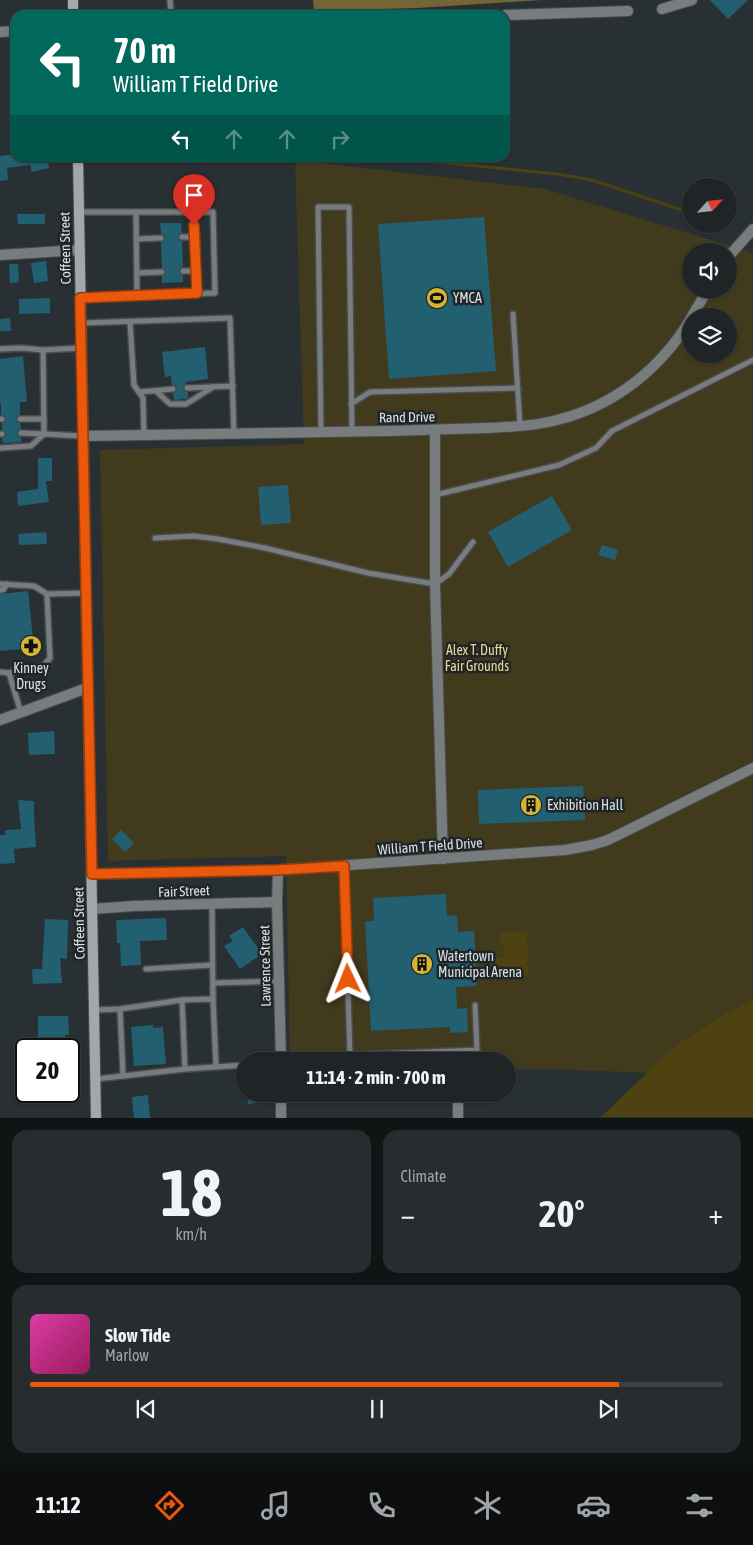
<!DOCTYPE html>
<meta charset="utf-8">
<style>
body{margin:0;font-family:"Asap Condensed",sans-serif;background:#272c2e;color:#f1f3f6;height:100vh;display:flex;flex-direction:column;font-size:19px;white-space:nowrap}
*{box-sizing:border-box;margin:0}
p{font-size:16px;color:#a1a4a7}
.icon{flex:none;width:28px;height:28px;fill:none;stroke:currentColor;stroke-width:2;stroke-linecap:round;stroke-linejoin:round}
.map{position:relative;height:1118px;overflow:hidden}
.side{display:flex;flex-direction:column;gap:12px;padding:12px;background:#111415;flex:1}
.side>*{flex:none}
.hud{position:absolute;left:10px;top:10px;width:500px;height:152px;border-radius:15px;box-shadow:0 1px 4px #0004,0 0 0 1px #3c4143;background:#00695c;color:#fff;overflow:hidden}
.needle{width:32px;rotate:63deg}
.fabs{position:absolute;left:682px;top:178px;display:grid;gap:10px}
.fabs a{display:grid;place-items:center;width:55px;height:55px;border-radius:50%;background:#1f2426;box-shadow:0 1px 4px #0004,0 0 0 1px #3c4143;font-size:25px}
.speed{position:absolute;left:15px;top:1038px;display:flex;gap:10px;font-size:25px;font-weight:700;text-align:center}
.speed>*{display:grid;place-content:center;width:65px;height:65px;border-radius:50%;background:#1f2426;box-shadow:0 1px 4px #0004,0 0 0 1px #3c4143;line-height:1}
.speed .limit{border:2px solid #111;border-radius:8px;background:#fff;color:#111}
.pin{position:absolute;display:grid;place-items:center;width:42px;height:42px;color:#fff;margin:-51px -21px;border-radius:50% 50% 50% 0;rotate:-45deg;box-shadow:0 0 5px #0007}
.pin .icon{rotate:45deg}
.me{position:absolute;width:55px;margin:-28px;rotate:358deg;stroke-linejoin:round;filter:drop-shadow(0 0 4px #0008)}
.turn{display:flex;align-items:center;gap:18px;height:105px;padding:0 20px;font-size:22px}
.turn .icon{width:65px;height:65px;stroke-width:2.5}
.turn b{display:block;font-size:35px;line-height:42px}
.lanes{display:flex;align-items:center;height:48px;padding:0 20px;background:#0003;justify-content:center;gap:25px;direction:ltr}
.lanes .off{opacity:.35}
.big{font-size:38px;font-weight:700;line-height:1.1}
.side .card{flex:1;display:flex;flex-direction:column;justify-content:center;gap:8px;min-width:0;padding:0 18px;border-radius:15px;background:#272c2e}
.side .dial{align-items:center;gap:0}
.dial b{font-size:65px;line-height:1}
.song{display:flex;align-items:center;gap:15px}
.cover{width:60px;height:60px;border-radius:8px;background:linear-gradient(135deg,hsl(320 70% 55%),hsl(330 70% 35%))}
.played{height:5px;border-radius:2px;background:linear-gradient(90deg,#ea580c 85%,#3c4143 85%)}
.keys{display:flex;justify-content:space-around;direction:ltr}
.heat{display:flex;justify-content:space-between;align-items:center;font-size:28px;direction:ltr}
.side .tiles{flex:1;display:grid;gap:12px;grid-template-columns:1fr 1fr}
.card:last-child{grid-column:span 2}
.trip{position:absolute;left:236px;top:1052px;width:280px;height:50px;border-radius:25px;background:#1f2426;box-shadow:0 1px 4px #0004,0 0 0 1px #3c4143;font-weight:700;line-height:50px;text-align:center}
.tab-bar{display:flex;height:80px;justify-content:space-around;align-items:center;background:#0c0e0f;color:#a1a4a7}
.tab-bar .icon{width:35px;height:35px}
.tab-bar .on{color:#ea580c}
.tab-bar b{font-size:22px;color:#f1f3f6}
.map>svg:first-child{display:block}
</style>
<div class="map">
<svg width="753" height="1118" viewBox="0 0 753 1118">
<rect width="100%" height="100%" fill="#293033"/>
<path fill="#423a1d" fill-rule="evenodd" d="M 295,160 L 545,189 L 753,253 L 753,1000 L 727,1013 L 677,1044 L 648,1073 L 548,1069 L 508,1069 L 508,1061 L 290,1061 L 286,856 L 108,861 L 100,450 L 304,444 ZM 691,251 L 729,251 L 729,289 L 691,289 ZM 691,316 L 729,316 L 729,354 L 691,354 Z"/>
<polygon fill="#726536" points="313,0 542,0 418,8 314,11"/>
<g fill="#4e4211">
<polygon points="527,932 528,974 487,975 487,958 504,957 504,946 500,945 500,933"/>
<polygon points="753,1000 753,1117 601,1117 677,1044 727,1013"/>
</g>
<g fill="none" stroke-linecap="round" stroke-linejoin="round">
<g stroke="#4e4211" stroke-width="3">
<polyline points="400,158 557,174 592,180 691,213"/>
<polyline points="724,224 726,225"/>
</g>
</g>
<g fill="#225f71">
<polygon points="710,0 748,0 728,19"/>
<polygon points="15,154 15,158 48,158 49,168 32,172 30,165 7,168 8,180 0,181 0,156"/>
<polygon points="17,214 45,214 45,224 18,224"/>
<polygon points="484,217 496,371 389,379 378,224"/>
<polygon points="160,223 181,223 182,233 179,234 178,237 182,241 183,267 180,268 179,271 183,275 183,282 162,283 162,276 165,275 166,272 165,269 162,268 161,242 164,241 165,238 164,235 161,234"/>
<polygon points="46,261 48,281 34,283 31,263"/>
<polygon points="9,264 18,264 19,282 10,283"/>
<polygon points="50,298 50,313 19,314 19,299"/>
<polygon points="10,318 11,331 0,331 0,319"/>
<polygon points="205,347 208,379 186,382 183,389 185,392 188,392 188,397 185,399 174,400 173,393 177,391 177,388 175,385 172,385 171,376 165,377 162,352"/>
<polygon points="23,356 27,402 20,402 20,415 17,416 16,419 17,422 20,423 21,429 18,430 17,433 18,436 21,437 21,442 3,443 2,438 5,437 6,434 2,430 2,423 5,422 6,419 5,416 1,415 1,404 0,404 0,359"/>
<polygon points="38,458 52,458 52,481 46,481 49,502 18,506 17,492 38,489"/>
<polygon points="288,485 291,523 261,525 258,487"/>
<polygon points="552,496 572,530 508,567 488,532"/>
<polygon points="46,532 47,544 19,545 18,534"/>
<polygon points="602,545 618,550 615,560 598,555"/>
<polygon points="28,591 34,648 0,651 0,594"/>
<polygon points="54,731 55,754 29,755 28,733"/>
<polygon points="583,786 585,820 479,824 478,790"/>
<polygon points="18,800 34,801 34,816 36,847 14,849 15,863 0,864 0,835 5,835 5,830 21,829"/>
<polygon points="121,830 134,843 125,852 112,839"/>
<polygon points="446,894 447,916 457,915 458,932 474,931 477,986 456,987 457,1009 467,1008 468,1032 450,1033 450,1027 371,1031 365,921 374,921 373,898"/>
<polygon points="166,918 167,940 140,941 141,965 121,966 120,943 117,943 116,920"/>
<polygon points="45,919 68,920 67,959 60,958 62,983 33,984 32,969 42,969"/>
<polygon points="243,927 262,954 240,969 224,946 233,941 229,936"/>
<polygon points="38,1016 68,1016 69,1035 65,1035 66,1049 38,1049"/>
<polygon points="153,1025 153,1028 163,1027 166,1064 134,1066 131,1027"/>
<polygon points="247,1094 262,1094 263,1102 248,1104"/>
<polygon points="298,1094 322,1094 323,1102 299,1103"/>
<polygon points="148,1095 150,1118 134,1118 132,1097"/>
</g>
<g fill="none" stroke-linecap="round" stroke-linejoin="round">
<g stroke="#464c4f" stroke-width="8">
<g id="service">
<polyline points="170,0 171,15"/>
<polyline points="79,212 213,212 215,293 80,298"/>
<polyline points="194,212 197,293"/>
<polyline points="136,213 137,295"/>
<polyline points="182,237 195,237"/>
<polyline points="136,239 161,238"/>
<polyline points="183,271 196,271"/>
<polyline points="137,273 162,272"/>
<polyline points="513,314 520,426"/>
<polyline points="130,322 134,385 143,398 144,435"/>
<polyline points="81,323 230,318 234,434"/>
<polyline points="81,348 43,350 44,434 82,436"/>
<polyline points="0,349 21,348 43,350"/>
<polyline points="187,388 233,386"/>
<polyline points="156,391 170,404 186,404 213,387"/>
<polyline points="140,392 173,389"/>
<polyline points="351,404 370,392 518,388"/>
<polyline points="0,419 2,419"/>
<polyline points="20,419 44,419"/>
<polyline points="321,432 318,207 349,207 352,432"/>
<polyline points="21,433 44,434"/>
<polyline points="0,434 2,434"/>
<polyline points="0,448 31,446 44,434"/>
<polyline points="435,495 559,465 596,448 612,431 753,360"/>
<polyline points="155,538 194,536 218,539 265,548 368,573 435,584 449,574 473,542"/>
<polyline points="0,584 34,586 47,594 86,593"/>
<polyline points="0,590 3,590 7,584"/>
<polyline points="0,672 9,673"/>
<polyline points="21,713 9,673 43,666 50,658 47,594"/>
<polyline points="344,866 350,1055 477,1050 475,1005"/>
<polyline points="212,904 213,999"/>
<polyline points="146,969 212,965"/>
<polyline points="213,983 279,981"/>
<polyline points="182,1000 213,999 216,1066"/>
<polyline points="120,1009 123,1075"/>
<polyline points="95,1010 120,1009 182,1000 185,1069"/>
<polyline points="96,1079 185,1069 245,1065"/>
</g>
</g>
<g stroke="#464c4f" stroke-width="12">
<g id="minor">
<polyline points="662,9 692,0"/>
<polyline points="505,15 628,11"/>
<polyline points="0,32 15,31"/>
<polyline points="0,255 79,250"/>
<polyline points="729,256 753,229"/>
<polyline points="692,316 708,289"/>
<polyline points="435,430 435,584 443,859"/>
<path d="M 82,436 C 184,435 286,433 388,431 C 421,430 453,429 486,428 C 510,427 534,426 557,420 C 614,406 662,368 691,318"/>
<polyline points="278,870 277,902 281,1061"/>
<polyline points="92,874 278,870 565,850 592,845 608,840 753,768"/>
<polyline points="92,909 134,906 277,902"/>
<polyline points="281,1094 281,1118"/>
<polyline points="458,1118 458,1094"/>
</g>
</g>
<g stroke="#464c4f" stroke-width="12">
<polyline id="tertiary" points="0,720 87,688"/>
</g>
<g stroke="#464c4f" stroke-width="12">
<g id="secondary">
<polyline points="73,0 73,15"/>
<polyline points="78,158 96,1118"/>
</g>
</g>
<use href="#service" stroke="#787c7d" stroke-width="5"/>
<use href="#minor" stroke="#787c7d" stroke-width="10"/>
<use href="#tertiary" stroke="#787c7d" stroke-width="10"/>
<use href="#secondary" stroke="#a1a7aa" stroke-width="10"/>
</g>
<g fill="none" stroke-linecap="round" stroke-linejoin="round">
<g stroke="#983908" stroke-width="12">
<polyline id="route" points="194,225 197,293 80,298 92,874 278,870 344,866 348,979"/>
</g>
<use href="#route" stroke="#ea580c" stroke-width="9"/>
</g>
<defs>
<g id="stadium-disc" transform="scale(1.125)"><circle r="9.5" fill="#d5b534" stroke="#1f2629"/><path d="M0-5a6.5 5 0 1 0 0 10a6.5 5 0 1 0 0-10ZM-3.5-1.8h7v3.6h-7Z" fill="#111"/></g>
<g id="pharmacy-disc" transform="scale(1.125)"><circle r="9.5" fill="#d5b534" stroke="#1f2629"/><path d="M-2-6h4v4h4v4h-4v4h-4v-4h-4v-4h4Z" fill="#111"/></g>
<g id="building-disc" transform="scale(1.125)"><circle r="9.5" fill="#d5b534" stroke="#1f2629"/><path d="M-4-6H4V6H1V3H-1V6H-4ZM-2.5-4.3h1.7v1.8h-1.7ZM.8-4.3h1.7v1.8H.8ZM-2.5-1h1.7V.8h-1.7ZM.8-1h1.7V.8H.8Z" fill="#111"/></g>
</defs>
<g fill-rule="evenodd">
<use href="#stadium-disc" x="437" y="298"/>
<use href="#pharmacy-disc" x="31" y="646"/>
<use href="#building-disc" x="531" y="805"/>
<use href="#building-disc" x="422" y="964"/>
</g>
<g text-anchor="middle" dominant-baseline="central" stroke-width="5" stroke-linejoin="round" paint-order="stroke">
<g font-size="14" fill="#dce0e2" stroke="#1f2629">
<text transform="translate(65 248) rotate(-91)">Coffeen Street</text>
<text transform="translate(407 417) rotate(-1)">Rand Drive</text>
<text transform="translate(430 846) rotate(-4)">William T Field Drive</text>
<text transform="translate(184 891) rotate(-2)">Fair Street</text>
<text transform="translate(79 923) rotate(-91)">Coffeen Street</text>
<text transform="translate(265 966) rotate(-91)">Lawrence Street</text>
</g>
<g font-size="14" fill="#dce0e2" stroke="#1f2629" text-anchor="start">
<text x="453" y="298">YMCA</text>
<text x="31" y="668" text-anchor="middle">Kinney<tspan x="31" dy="16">Drugs</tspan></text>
<text x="547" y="805">Exhibition Hall</text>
<text x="438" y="956">Watertown<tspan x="438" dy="16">Municipal Arena</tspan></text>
</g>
<g font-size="14" fill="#edd88d" stroke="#1f2629">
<text x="477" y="650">Alex T. Duffy<tspan x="477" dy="16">Fair Grounds</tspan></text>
</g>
</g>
</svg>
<div class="fabs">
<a><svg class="needle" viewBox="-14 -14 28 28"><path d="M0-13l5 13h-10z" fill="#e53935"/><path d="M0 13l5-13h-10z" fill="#a1a4a7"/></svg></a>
<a><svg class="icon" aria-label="sound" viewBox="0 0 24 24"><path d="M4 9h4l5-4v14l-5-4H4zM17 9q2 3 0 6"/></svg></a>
<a><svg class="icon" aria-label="layers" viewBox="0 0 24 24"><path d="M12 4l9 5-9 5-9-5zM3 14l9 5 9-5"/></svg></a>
</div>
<div class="speed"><div class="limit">20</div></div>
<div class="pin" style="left:194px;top:225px;background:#d93025"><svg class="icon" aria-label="arrive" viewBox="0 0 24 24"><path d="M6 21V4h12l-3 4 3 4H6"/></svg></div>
<svg class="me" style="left:348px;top:979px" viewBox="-20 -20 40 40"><path d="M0-17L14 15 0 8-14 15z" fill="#ea580c" stroke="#fff" stroke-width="4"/></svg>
<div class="trip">11:14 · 2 min · 700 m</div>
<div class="hud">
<div class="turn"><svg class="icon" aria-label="left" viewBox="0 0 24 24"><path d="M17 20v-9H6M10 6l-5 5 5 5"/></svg><div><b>70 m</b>William T Field Drive</div></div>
<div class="lanes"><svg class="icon" aria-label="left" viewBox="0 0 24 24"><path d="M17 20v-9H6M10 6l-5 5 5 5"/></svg><svg class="icon off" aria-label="ahead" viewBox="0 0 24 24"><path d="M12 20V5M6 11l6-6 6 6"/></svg><svg class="icon off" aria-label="ahead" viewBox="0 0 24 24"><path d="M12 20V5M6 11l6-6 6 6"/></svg><svg class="icon off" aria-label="right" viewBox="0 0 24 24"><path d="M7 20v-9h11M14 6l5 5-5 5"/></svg></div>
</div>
</div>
<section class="side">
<div class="tiles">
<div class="card dial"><b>18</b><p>km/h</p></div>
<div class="card"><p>Climate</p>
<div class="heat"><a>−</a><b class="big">20°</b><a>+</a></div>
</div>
<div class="card">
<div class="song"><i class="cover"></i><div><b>Slow Tide</b><p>Marlow</p></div></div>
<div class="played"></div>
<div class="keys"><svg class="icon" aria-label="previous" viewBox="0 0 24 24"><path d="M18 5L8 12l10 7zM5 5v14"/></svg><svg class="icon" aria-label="pause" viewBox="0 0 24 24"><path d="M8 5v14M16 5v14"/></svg><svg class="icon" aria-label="next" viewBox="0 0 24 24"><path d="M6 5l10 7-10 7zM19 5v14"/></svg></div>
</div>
</div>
</section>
<nav class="tab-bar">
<b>11:12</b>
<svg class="icon on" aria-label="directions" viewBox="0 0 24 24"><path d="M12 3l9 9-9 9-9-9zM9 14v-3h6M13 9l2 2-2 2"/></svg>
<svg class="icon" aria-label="music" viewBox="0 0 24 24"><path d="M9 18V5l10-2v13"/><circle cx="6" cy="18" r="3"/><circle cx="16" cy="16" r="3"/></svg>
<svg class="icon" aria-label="phone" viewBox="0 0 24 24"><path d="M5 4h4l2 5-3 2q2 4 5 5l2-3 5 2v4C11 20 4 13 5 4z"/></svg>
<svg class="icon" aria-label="climate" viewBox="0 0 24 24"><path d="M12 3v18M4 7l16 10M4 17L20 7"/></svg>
<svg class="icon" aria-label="car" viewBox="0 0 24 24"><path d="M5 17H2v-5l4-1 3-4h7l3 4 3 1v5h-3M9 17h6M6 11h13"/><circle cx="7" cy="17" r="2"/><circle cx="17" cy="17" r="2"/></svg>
<svg class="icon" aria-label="filters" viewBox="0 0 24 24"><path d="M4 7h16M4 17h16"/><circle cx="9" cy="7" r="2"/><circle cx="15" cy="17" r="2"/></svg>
</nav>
